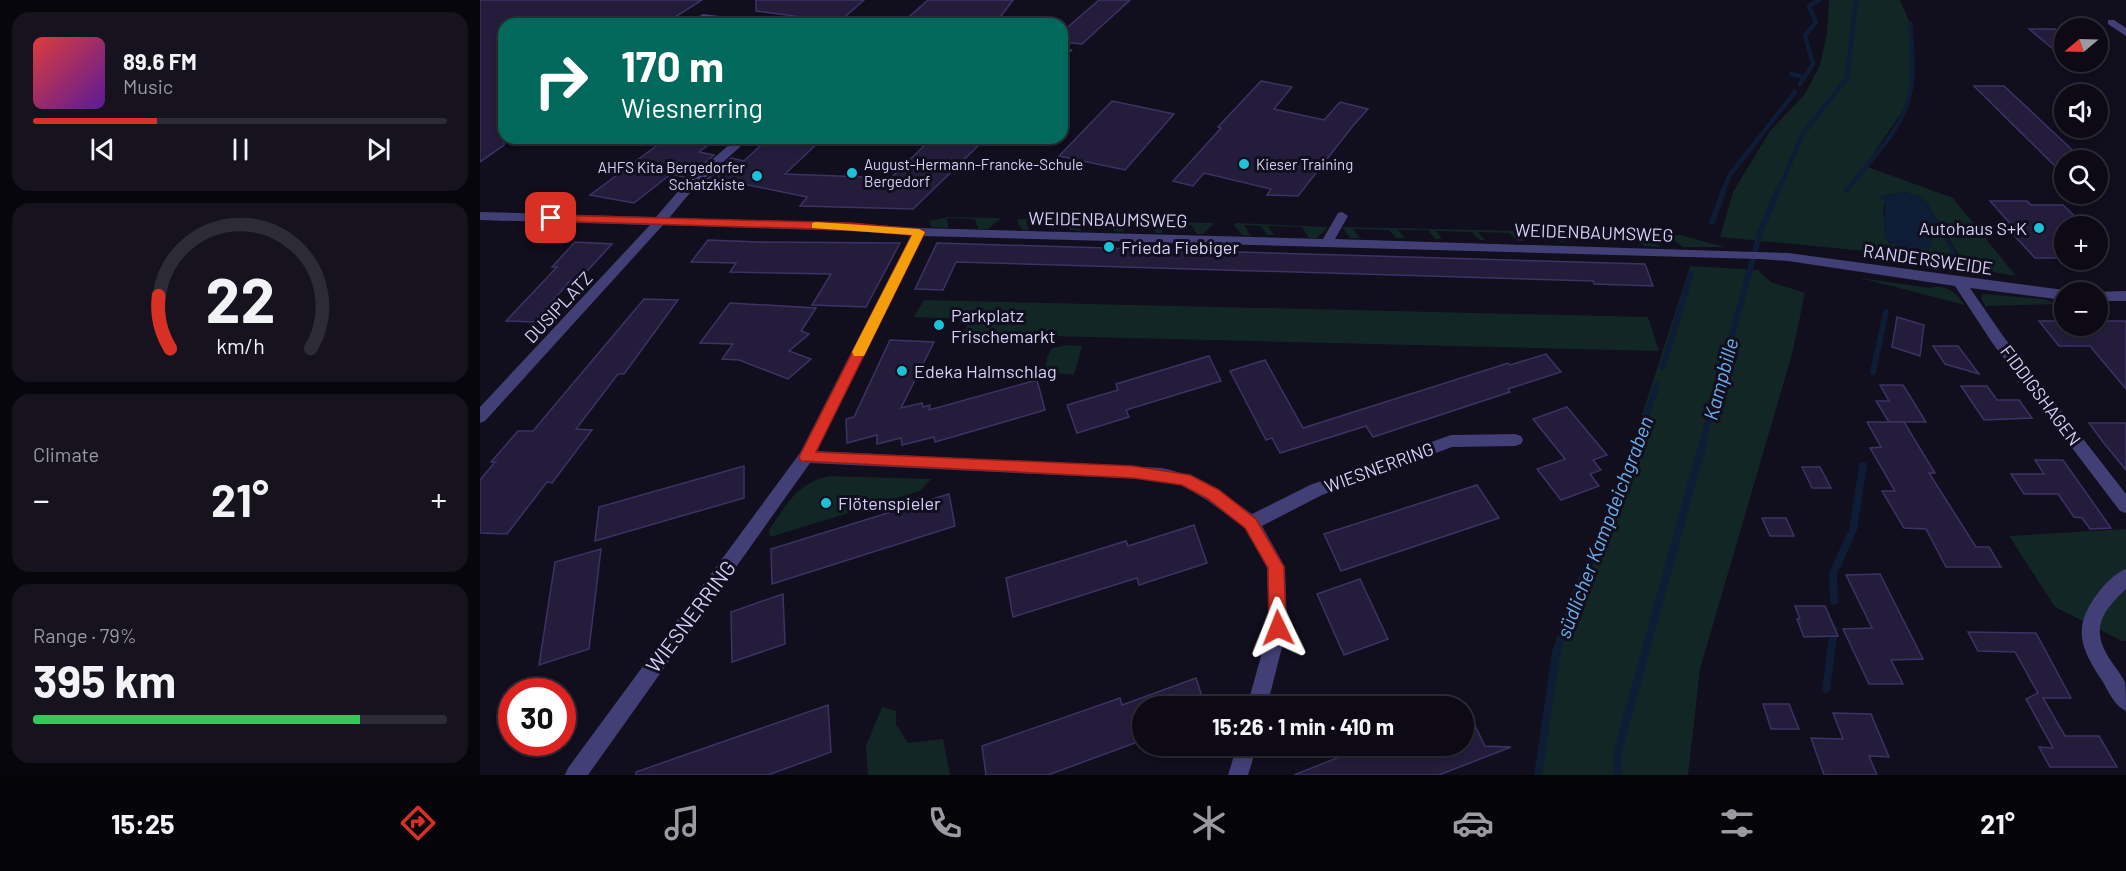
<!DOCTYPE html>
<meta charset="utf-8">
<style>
body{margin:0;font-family:Barlow,sans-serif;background:#16131f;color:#f1f3f6;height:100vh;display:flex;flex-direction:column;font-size:22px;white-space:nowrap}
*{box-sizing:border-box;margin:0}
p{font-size:20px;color:#9a9aa1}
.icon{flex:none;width:33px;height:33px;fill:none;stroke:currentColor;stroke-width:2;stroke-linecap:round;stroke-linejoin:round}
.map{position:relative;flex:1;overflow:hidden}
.side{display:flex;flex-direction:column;gap:12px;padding:12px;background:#07060c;width:480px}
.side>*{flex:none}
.hud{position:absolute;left:18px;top:18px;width:570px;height:126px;border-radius:18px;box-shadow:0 3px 9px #0003,0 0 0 2px #2d2b35;background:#00695c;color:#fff;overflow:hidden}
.needle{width:39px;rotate:251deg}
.fabs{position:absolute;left:1574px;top:18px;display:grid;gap:12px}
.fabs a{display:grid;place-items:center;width:54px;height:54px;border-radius:50%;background:#0d0a16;box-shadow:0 3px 9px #0003,0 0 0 2px #2d2b35;font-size:30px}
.speed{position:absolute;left:18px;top:678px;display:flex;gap:12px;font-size:30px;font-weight:700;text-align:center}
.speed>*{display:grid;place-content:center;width:78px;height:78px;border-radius:50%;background:#0d0a16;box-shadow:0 3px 9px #0003,0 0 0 2px #2d2b35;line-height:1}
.speed .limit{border:9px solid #d22;background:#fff;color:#111}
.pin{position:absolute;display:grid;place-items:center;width:51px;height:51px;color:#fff;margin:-26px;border-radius:12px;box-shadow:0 3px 9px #0006}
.me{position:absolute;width:66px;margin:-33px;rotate:358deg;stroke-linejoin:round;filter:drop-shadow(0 0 4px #0008)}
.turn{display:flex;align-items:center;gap:21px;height:126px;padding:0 24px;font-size:27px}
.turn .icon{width:78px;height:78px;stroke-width:2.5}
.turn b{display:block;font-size:42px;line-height:51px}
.big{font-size:45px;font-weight:700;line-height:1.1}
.side .widget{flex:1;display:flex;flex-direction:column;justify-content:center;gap:9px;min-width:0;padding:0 21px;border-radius:18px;background:#16131f}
.side .dial{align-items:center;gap:0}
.dial svg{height:156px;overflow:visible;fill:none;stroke:#2d2b35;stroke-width:7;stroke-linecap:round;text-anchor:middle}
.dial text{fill:#f1f3f6;stroke:none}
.song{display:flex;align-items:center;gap:18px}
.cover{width:72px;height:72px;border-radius:9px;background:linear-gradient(135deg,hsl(0 70% 55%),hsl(270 70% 35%))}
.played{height:6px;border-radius:3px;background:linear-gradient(90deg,#d93025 30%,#2d2b35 30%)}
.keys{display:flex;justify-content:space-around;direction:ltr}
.heat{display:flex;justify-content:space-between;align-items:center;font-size:33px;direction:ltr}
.charge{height:9px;border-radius:4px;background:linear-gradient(90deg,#34c759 79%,#2d2b35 0)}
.trip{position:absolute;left:652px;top:696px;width:342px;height:60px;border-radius:30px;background:#0d0a16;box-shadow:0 3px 9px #0003,0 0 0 2px #2d2b35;font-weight:700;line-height:60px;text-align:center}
.tabs{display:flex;height:96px;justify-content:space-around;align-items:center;background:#050409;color:#9a9aa1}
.tabs .icon{width:42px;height:42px}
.tabs .on{color:#d93025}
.tabs b{font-size:27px;color:#f1f3f6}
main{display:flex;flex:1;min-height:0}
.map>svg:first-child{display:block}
</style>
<main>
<section class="side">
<div class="widget">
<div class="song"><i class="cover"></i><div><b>89.6 FM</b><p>Music</p></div></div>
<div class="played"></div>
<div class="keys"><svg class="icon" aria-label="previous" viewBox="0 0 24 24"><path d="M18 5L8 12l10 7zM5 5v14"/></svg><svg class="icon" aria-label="pause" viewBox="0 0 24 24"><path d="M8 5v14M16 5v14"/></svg><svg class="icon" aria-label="next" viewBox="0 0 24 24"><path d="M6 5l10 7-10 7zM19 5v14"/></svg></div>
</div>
<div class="widget dial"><svg viewBox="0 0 100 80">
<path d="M14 69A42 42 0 1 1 86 69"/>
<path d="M14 69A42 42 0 0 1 8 42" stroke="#d93025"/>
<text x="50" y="56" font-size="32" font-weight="700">22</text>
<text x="50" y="72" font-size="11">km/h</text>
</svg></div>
<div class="widget"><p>Climate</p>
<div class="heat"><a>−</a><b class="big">21°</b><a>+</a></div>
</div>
<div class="widget"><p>Range · 79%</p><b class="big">395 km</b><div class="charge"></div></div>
</section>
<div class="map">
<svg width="1646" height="775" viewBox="0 0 1646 775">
<rect width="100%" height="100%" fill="#110e1d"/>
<g fill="#122625" fill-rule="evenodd">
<path d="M 1349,0 L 1420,0 L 1430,23 L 1433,62 L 1426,106 L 1385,166 L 1473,198 L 1536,276 L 1385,251 L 1240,237 L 1253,192 L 1290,131 L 1325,94 L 1340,65 L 1347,33 ZM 1424,192 L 1438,196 L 1446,202 L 1482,260 L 1474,258 L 1469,244 L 1452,223 L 1443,223 L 1443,226 L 1453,239 L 1438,250 L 1409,243 C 1405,227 1400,211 1407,195 Z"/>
<polygon points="469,217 521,218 508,229 498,229 495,219 467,218 468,228 452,227 449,221"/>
<polygon points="539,219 734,223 723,234 717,234 711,225 679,224 683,233 676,233 671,224 641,223 644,232 634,231 630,223 598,222 601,231 590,230 586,222 546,221 549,230 542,230 537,221"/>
<polygon points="756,223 848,227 837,238 829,238 822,227 788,226 794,235 787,235 781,226 764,225 771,236 762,235 754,225"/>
<polygon points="862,227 1144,233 1149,243 1136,235 1078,234 1086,242 1080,242 1070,233 1036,233 1044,241 1038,241 1029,233 998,232 1005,240 1000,240 991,232 956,231 962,239 955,239 948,230 918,230 925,238 916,238 909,230 873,229 880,238 870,238"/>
<polygon points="1155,234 1200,235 1245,247 1203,247 1190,237 1170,237 1181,247 1164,246"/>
<polygon points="1210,266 1278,270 1291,282 1325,293 1312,354 1220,669 1208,775 1055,775 1072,652 1094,588 1135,499"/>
<path d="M 1380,278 L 1450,288 C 1466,283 1476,293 1485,305 Z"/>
<polygon points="1503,294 1564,299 1578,304 1505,306 1501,298"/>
<polygon points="444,300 1168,317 1179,351 484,334 489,319 434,317"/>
<polygon points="588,345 602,346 594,375 574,373 566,366 567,358 572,348"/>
<path d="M 349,476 L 451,479 L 440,491 L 290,537 L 289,530 C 307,504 317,483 349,476 Z"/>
<polygon points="1646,529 1646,641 1642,641 1575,607 1529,536"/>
<polygon points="402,707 416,711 416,724 428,743 463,739 470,775 388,775 386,746"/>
</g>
<path fill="#0f1c35" d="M 1424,192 L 1438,196 L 1446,202 L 1481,261 C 1467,256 1466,232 1452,223 L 1443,223 L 1443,226 L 1453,239 L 1450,248 C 1434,250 1414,249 1404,237 L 1405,201 L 1400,198 L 1401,196 Z"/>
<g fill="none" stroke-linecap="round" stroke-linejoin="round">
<g stroke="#0f1c35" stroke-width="4.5">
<polyline points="1311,74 1324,77"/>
<polyline points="1320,84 1333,64 1325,36 1336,22 1329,6 1339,0"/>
<path d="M 1366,191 C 1387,163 1420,133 1429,98 C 1435,74 1432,47 1430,23"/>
<polyline points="1243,192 1249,176 1315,92"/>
<polyline points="1298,192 1322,135 1367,78 1376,0"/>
</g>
<g stroke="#0f1c35" stroke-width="6">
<polyline points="1232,222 1244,190"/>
<polyline points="1183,367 1211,273"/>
<polyline points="1393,372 1406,312"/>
<polyline points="1157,444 1177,385"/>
<polyline points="1222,444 1280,233 1298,190"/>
</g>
<g stroke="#0f1c35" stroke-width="8">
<polyline points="1373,530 1383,466"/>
<polyline points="1354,601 1353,574 1370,536"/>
<polyline points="1346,689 1354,630"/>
<polyline points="1058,775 1076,654 1097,590 1137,504 1158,442"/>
<polyline points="1138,775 1138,751 1223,442"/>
</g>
</g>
<g fill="#231d3b" stroke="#3d3264" stroke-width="1.5">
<polygon points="0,0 222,0 184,24 24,24 24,145 0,162"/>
<polygon points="276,0 384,0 359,22 276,11"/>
<polygon points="448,0 533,0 515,24 421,24"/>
<polygon points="619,0 650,0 602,44 582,42 582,32"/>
<polygon points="1549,29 1575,29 1584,36 1584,58"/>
<polygon points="781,81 812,87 794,109 844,120 860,102 888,109 872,127 818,196 787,195 791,189 724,173 713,186 693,181 741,128 738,127"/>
<polygon points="1494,86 1524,86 1603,160 1584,160 1584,175"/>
<polygon points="632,101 694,114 645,170 579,156"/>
<polygon points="187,138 237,138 219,152 234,155 208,178 191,174 154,203 110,195"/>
<polygon points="289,138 343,138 305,174 411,178 452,138 498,146 433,209 320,206 327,197 249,181 244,185 225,181 251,158 264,161"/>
<polygon points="1510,201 1547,201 1551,205 1583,205 1605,226 1584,226 1584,258 1555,258 1529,230 1536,230"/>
<polygon points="228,240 279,242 420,243 386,307 332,305 351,274 250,272 256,263 211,262"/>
<polygon points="95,242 132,244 97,282 90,281 54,322 26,321 77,267 72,267"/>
<polygon points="457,243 1165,264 1173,286 1114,284 1113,281 476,262 463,290 435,289"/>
<polygon points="164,299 198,300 144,374 138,374 96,429 112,430 72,483 67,482 27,534 0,533 0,480 15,462 11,462 38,431 53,431"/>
<polygon points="250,303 336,308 321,331 329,334 309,351 331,359 308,379 259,360 242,359 253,344 220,343"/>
<polygon points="1417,317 1444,325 1440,356 1412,347"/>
<polygon points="1559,321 1584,321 1584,326 1617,326 1617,321 1646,321 1646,389 1610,346 1579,346"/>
<polygon points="410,340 454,342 421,408 442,403 443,407 450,405 449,410 557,380 565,410 455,442 454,437 422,445 421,438 397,444 397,435 367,443 366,419 374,417"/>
<polygon points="1453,346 1478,346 1499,374 1465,364"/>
<polygon points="1066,354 1081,372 1028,389 1030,392 893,437 886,426 800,453 792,438 786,440 750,371 785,360 823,428 1028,363 1030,365"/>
<polygon points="729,356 741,381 646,410 649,417 597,433 587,405 638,390 636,384"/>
<polygon points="1400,385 1423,385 1446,422 1409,422 1396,401 1409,401"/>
<polygon points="1481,386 1507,386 1517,400 1539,400 1552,418 1504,420"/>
<polygon points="1087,407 1127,455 1113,460 1121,470 1110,474 1119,486 1081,500 1057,469 1085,459 1053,419"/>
<polygon points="1387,422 1424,422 1455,473 1449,473 1496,547 1509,547 1521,567 1466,567 1446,529 1424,528 1402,491 1415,491 1390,448 1401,447"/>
<polygon points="1609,423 1646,423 1646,470 1623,442"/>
<polygon points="1555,460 1583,460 1631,528 1610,529 1602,518 1594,517 1578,494 1544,494 1531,474 1564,474"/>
<polygon points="264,466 264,498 115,541 119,507"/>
<polygon points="1322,467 1340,467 1351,488 1332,488"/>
<polygon points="997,485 1019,518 861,571 844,534"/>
<polygon points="469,494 475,526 292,584 291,549"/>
<polygon points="1282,518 1306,518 1314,536 1290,536"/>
<polygon points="714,525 727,563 659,585 657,578 533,617 526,578 646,541 648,546"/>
<polygon points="121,549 109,649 59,665 75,562"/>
<polygon points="1400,574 1443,659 1411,660 1423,684 1389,684 1363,629 1392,628 1366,575"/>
<polygon points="880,579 908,639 864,655 837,594"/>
<polygon points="303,594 305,644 252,662 251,612"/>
<polygon points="1315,606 1345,606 1358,636 1324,637 1317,619 1320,619"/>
<polygon points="1488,632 1556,633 1591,698 1563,698 1585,736 1619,736 1637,767 1570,767 1559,747 1573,748 1546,699 1558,693 1535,652 1498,651"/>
<polygon points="716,678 725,706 663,706 663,740 568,775 506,775 502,746 640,698 642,705"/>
<polygon points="984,703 1005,746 1031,747 959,775 814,775 887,746 984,746"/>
<polygon points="1283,704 1309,704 1319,729 1291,729"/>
<polygon points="348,705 351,752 288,775 156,775 156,772"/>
<polygon points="1353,713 1391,714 1409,757 1389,756 1397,775 1344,775 1331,738 1363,739"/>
</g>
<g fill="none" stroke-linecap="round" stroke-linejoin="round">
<g fill="#423f76" fill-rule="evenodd">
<path d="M 223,14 L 280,21 L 285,24 C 265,24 246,21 227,20 C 220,20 213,24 204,24 Z"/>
<polygon points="1628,20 1634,20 1646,28 1646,36 1628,24"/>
<polygon points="582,46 593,50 582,59"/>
<path d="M 257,138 L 270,138 L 215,187 L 189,218 L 372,223 L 439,228 L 843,239 L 858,213 L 862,212 L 868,216 L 855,239 L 1308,253 L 1584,290 L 1589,292 L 1584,292 L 1584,300 L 1490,288 L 1523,336 L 1646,494 L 1646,513 L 1640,511 L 1513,344 L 1475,286 L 1308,261 L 1279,259 L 443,236 L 337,451 L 682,468 C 720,476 741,492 772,514 L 830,485 L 971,435 L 1035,434 L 1041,436 L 1043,440 L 1041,444 L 1035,446 L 972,447 L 842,495 L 782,526 L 805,567 L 807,628 L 787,706 L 767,706 L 789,628 L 787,568 L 765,528 L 727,500 L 701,485 L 682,480 L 330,463 L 108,775 L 85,775 L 88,768 L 320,453 L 431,235 L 372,231 L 183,225 L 5,421 L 0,423 L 0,407 L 170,225 L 0,220 L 0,212 L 176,217 L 207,181 Z"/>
<polygon points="1646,291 1646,301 1617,301 1617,292 1613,292"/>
<path d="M 1646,569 L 1646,589 C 1623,611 1610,627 1629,658 C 1634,666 1641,674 1645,682 C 1646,690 1646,702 1646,711 C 1635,706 1629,693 1623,682 C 1601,649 1591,628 1618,593 C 1625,584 1635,573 1646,569 Z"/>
<polygon points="757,746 777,746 768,775 748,775"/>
</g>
</g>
<polygon fill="#d93025" stroke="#8d1f18" stroke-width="1.5" points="71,215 372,223 443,230 445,232 336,452 653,466 710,475 739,490 776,519 804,567 806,628 804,633 798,635 792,633 789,628 788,568 765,528 728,499 702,485 653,478 321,461 319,457 432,235 372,230 67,221 67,216"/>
<polygon fill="#f59e0b" points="336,222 439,229 445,232 384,356 374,356 372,352 432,235 332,228 332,223"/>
<g fill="#1dc2d8" stroke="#110e1d" stroke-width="2">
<circle cx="764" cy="164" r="6"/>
<circle cx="372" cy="173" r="6"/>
<circle cx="277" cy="176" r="6"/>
<circle cx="1559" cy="228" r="6"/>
<circle cx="629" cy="247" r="6"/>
<circle cx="459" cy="325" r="6"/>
<circle cx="422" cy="371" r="6"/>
<circle cx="346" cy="503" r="6"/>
</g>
<g text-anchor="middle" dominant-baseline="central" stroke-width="6" stroke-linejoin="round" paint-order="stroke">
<g font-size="15" fill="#d5d0f9" stroke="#110e1d" text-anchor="start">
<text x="384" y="164">August-Hermann-Francke-Schule<tspan x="384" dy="17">Bergedorf</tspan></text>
<text x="776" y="164">Kieser Training</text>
<text x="265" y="167" text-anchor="end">AHFS Kita Bergedorfer<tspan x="265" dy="17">Schatzkiste</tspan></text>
</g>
<g font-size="18" fill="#d5d0f9" stroke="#110e1d">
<text transform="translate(628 219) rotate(1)">WEIDENBAUMSWEG</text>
<text transform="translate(1114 232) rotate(2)">WEIDENBAUMSWEG</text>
<text transform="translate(1448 259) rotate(8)">RANDERSWEIDE</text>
<text transform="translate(78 307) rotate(-47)">DUSIPLATZ</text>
<text transform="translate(1561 395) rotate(53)">FIDDIGSHAGEN</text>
<text transform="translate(899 467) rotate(-20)">WIESNERRING</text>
</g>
<g font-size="18" fill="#d5d0f9" stroke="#110e1d" text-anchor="start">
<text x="1547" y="228" text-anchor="end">Autohaus S+K</text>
<text x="641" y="247">Frieda Fiebiger</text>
<text x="471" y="315">Parkplatz<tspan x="471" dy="21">Frischemarkt</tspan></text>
<text x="434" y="371">Edeka Halmschlag</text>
<text x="358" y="503">Flötenspieler</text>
</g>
<g font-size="20" font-style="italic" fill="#6baeec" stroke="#110e1d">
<text transform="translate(1240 379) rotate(-75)">Kampbille</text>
<text transform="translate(1124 527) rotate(-69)">südlicher Kampdeichgraben</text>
</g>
<g font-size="21" fill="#d5d0f9" stroke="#110e1d">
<text transform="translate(210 616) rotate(-53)">WIESNERRING</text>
</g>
</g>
</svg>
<div class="fabs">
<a><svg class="needle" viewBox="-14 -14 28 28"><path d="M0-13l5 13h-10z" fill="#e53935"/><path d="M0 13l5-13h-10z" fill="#9a9aa1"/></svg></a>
<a><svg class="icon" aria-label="sound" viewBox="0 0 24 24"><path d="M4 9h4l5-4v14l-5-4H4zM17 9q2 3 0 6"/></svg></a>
<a><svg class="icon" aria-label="search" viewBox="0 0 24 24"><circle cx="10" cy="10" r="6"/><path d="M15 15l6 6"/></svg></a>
<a>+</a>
<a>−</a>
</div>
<div class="speed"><div class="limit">30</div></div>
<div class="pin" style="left:71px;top:218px;background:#d93025"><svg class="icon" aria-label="arrive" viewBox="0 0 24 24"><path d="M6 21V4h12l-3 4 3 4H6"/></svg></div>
<svg class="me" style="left:798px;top:628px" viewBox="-20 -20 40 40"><path d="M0-17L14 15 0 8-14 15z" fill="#d93025" stroke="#fff" stroke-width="4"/></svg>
<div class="trip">15:26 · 1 min · 410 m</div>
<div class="hud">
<div class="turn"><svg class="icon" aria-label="right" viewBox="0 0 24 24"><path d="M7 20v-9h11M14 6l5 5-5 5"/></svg><div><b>170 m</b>Wiesnerring</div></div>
</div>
</div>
</main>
<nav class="tabs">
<b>15:25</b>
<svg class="icon on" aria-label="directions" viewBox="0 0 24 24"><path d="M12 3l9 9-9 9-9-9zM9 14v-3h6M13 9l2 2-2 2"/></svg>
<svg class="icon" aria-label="music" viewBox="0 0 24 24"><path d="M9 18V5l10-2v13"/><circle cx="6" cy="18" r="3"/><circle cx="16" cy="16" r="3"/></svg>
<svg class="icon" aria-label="phone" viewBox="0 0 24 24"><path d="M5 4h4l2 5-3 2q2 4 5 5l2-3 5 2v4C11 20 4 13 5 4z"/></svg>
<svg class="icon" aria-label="climate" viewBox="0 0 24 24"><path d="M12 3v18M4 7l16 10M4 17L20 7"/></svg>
<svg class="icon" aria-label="car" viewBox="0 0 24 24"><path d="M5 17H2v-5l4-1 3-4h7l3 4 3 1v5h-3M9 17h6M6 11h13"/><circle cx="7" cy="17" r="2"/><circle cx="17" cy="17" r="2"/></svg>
<svg class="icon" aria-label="filters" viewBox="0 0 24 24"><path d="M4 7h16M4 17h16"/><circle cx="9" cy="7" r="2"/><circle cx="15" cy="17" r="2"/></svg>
<b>21°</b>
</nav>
